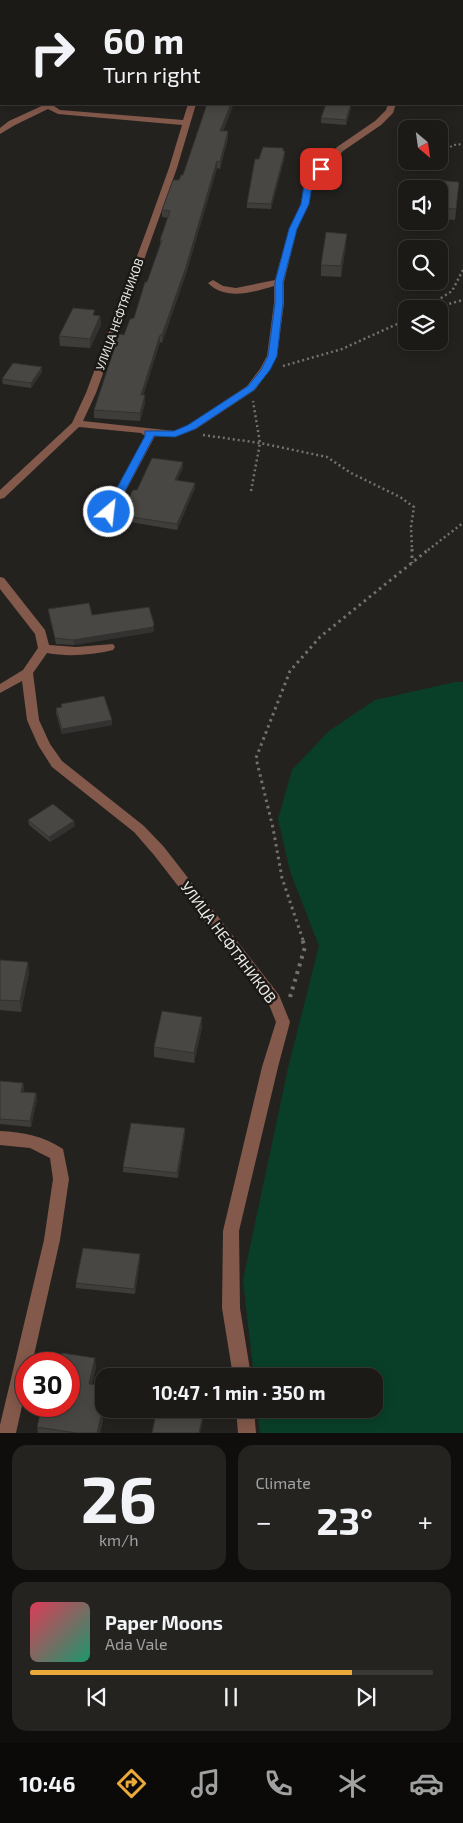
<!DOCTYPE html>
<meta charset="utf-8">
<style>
body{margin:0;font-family:"Exo 2",sans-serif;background:#242320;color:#f1f3f6;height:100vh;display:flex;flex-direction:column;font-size:19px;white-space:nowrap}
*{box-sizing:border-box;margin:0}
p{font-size:16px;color:#a0a1a1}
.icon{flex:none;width:28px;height:28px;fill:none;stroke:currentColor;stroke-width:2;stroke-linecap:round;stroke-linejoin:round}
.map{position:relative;height:1433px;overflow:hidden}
.panel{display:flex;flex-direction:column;gap:12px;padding:12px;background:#0f0e0d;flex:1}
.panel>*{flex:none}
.hud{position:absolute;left:0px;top:0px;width:464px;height:105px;box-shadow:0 2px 12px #0003,0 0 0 1px #393836;background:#1b1a17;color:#f1f3f6;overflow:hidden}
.needle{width:32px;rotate:151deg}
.tools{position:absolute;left:398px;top:120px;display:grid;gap:10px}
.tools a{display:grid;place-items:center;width:50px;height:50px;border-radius:10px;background:#1b1a17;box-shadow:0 2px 12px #0003,0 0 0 1px #393836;font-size:25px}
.speed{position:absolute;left:15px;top:1352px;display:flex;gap:10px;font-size:25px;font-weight:700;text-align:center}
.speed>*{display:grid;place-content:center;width:65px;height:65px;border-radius:50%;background:#1b1a17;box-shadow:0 2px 12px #0003,0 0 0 1px #393836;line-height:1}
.speed .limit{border:8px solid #d22;background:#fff;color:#111}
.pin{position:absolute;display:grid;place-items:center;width:42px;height:42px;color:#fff;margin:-21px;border-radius:10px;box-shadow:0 2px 8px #0006}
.me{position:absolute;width:55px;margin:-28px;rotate:28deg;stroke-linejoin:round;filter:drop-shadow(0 0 4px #0008)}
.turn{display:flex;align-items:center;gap:18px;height:105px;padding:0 20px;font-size:22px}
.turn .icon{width:65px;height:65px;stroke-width:2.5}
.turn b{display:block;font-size:35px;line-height:42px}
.big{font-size:38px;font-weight:700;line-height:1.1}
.panel .tile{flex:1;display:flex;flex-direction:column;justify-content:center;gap:8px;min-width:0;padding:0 18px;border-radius:15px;background:#242320}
.panel .dial{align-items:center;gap:0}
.dial b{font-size:65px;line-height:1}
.song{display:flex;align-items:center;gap:15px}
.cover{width:60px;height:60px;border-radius:8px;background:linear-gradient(135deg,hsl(350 70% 55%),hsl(160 70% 35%))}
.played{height:5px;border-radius:2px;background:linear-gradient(90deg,#eba93a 80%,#393836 80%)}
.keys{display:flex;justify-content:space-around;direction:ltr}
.heat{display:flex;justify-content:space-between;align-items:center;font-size:28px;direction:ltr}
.panel .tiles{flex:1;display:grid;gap:12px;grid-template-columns:1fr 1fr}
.tile:last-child{grid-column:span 2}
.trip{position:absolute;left:95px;top:1368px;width:288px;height:50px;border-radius:15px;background:#1b1a17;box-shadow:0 2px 12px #0003,0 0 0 1px #393836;font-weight:700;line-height:50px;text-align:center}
.tabs{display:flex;height:80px;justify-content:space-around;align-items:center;background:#0b0a09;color:#a0a1a1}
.tabs .icon{width:35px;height:35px}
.tabs .selected{color:#eba93a}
.tabs b{font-size:22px;color:#f1f3f6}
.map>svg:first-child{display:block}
</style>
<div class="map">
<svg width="463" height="1433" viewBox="0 0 463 1433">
<rect width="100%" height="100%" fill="#24221f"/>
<polygon fill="#093f28" points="455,682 463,682 463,1433 260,1433 257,1409 374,1409 374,1376 254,1376 243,1280 288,1068 319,946 290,871 278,819 292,770 329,731 375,700"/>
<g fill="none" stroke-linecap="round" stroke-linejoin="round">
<polyline stroke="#747270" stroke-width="2" stroke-dasharray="2 2.5" stroke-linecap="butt" points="442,151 454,145 463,144"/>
<g stroke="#747270" stroke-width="2.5" stroke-dasharray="2 3" stroke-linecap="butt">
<polyline points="424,309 452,291 463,270"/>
<polyline points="430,309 463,300"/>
<polyline points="283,366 342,349 406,320"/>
<polyline points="203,435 260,443 327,457 351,473 400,497 414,507 411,527 412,550"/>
<polyline points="251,491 260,443 253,401"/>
<polyline points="428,550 463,523"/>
</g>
<g stroke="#747270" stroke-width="3" stroke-dasharray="2.5 4" stroke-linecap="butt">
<polyline points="412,549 412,563"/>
<polyline points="303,940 282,878 273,828 256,758 290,671 320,637 429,549"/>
</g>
<polyline stroke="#747270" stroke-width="4" stroke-dasharray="3 5" stroke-linecap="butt" points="290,997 305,947 302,939"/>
<g fill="#83594b" fill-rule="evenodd">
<rect x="77" y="0" width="6" height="1"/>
<rect x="126" y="0" width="36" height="1"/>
<rect x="254" y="0" width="6" height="1"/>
<rect x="431" y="0" width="6" height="1"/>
<polygon points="463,37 463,42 462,42 462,37"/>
<path d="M 46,104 L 56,104 L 54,106 L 60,110 L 183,120 L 188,104 L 196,104 L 177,168 L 96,393 L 83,421 L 174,431 L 188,425 L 247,386 L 260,369 L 267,356 L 274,303 L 274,286 C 254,292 225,301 208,283 L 213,280 L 223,286 L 236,288 L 275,280 L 289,229 L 301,204 L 304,185 L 337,147 L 375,121 L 386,110 L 388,104 L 396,104 L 393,113 L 381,125 L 343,151 L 312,185 L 309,204 L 297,229 L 284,282 L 284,303 L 277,356 L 268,372 L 255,390 L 196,429 L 175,437 L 155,436 L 114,513 L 109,516 L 104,513 L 145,436 L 141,433 L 79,427 L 4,498 L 0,499 L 0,490 L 72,423 L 86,393 L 146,232 L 169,168 L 182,125 L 58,114 L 48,109 L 15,125 L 0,134 L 0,128 L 9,121 Z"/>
<path d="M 0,577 L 4,578 L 45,630 L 49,645 L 76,647 L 113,644 L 115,647 L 113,650 C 92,655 68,657 47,653 L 33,673 L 39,720 L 50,744 L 62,761 L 144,826 L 164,847 L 279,995 L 290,1022 L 278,1067 L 239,1231 L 240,1308 L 251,1376 L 233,1376 L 222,1308 L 223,1231 L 262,1067 L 276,1022 L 268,1002 L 154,855 L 134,832 L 52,767 L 38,745 L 27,720 L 22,681 L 0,693 L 0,684 L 23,670 L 38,648 L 35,634 L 0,589 Z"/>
<path d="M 0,1131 C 23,1132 43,1136 63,1149 L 69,1179 L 60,1240 L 32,1364 L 26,1364 L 26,1388 L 16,1433 L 0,1433 L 0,1425 L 44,1240 L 53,1179 L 50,1158 L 30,1148 L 0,1145 Z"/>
<polygon points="236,1409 254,1409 256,1433 238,1433"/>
</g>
</g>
<g fill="#3f3d3a">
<polygon points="443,0 463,0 463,29 462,1 443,1"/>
<polygon points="232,108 223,131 228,131 228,138 220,169 217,168 186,274 162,343 160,342 143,395 145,395 145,403 140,421 94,418 94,410 124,335 134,318 160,245 160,240 168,218 162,217 162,210 183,175"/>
<polygon points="351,108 346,125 321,123 321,118"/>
<polygon points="283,151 285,151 285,156 271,209 247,208 247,203 259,159"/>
<polygon points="439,189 458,192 455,220 439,219"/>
<polygon points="346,245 341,277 321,276 321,265"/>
<polygon points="95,315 100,316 101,325 90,348 60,346 59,336"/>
<polygon points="42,372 31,388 3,384 2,379"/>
<polygon points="183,462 183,467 177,480 195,488 177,530 119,520 119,515 137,490"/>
<polygon points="48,609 92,615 154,630 153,632 74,645 56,644"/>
<polygon points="61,704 112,725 62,734 56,713 56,708 61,707"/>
<polygon points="28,820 75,826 50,842 29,825"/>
<polygon points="0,960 29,972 21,1012 0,1010"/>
<polygon points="202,1017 202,1027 194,1063 154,1057 154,1047"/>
<polygon points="0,1081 23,1083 24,1089 23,1092 36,1093 37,1099 31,1127 0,1124"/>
<polygon points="185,1134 178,1178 123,1172 123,1167"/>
<polygon points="140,1259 135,1294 76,1288 76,1283"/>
<polygon points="96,1367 92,1384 105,1409 100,1433 38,1433 37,1427"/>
</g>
<g fill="#333230">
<polygon points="231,104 234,104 220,138 220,131"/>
<polygon points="351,104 351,108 346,125 346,120"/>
<polygon points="228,131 228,138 220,169 220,162"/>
<polygon points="285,151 285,156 271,209 271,204"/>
<polygon points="217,161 217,168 186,274 162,343 162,335"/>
<polygon points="347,234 346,245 341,277 341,266"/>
<polygon points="100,316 101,325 90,348 90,339"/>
<polygon points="160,335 160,342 141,403 141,395"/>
<polygon points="42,367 42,372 31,388 31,383"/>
<polygon points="145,395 145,403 140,421 140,413"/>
<polygon points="183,462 183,467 175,485 175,480"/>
<polygon points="195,483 195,488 177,530 177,524"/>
<polygon points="154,624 154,630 153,632 74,645 73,640"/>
<polygon points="112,720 112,725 62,734 62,729"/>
<polygon points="74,821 75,826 50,842 49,837"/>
<polygon points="28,962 29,972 21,1012 20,1001"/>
<polygon points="202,1017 202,1027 194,1063 194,1053"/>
<polygon points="23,1083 24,1089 22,1097 21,1092"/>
<polygon points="36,1093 37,1099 31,1127 30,1121"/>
<polygon points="185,1128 185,1134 178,1178 177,1173"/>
<polygon points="140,1254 140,1259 135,1294 134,1289"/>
<polygon points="95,1358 96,1367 90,1393 89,1384"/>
<polygon points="104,1403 104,1409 105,1409 100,1433 97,1433"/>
<polygon points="204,1411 204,1416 200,1433 199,1433"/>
</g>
<g fill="#494744" stroke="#333230">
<polygon points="27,0 47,0 46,1 27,1"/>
<polygon points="99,0 118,0 118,1 98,1"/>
<rect x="270" y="0" width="18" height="1"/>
<polygon points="392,0 414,0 413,1 391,1"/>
<polygon points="448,0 463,0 463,24 462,1 448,1"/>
<polygon points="1,39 1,60 0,60 0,41"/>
<polygon points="207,104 231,104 220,131 228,131 220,162 217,161 186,267 162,335 160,335 141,395 145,395 140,413 94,410 119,334 124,335 130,319 134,318 145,282 147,282 162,240 160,240 170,211 162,210 173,180 179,180 181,175 183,175"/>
<polygon points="326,104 351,104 346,120 321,118"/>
<polygon points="263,147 283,148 283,151 285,151 271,204 247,203 255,159 259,159"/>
<polygon points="434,180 459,182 456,209 439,208 439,189 433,189"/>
<polygon points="326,232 347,234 341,266 321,265"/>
<polygon points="73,308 95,310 93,315 100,316 90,339 59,336"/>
<polygon points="13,363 42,367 31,383 2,379"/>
<polygon points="152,458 183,462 175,480 195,483 177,524 119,515 133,490 137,490"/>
<polygon points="89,603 92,615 149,607 154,624 153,627 73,640 55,638 48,609"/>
<polygon points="104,696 112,720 62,729 56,708 62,707 61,704"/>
<polygon points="53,804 74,821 49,837 28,820"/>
<polygon points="0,960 28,962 20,1001 0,1000"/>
<polygon points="162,1011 202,1017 194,1053 154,1047"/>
<polygon points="0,1081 23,1083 21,1092 36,1093 30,1121 0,1119"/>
<polygon points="131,1123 185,1128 177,1173 123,1167"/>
<polygon points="83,1248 140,1254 134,1289 76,1283"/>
<polygon points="62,1353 95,1358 89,1384 104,1386 104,1403 97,1433 76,1433 37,1427 42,1406 69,1406 69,1364 59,1364"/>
<polygon points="157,1409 192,1409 204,1411 199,1433 152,1433"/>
</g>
<polygon fill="#1a73e8" stroke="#114b97" points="318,167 324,169 312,185 309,204 297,229 283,282 283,303 277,356 270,370 254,390 195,429 175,437 154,436 114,512 109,515 105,515 104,512 145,436 145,431 174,431 188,425 248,386 261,370 268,356 275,303 275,282 289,229 301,204 304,185"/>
<g text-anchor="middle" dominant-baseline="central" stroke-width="5" stroke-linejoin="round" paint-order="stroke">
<g font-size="12" fill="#ebeae8" stroke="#1a1916">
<text transform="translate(119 314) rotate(-70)">УЛИЦА НЕФТЯНИКОВ</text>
</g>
<g font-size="15" fill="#ebeae8" stroke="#1a1916">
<text transform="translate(229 942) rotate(53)">УЛИЦА НЕФТЯНИКОВ</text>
</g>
</g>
</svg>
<div class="tools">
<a><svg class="needle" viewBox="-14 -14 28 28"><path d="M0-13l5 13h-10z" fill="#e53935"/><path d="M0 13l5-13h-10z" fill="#a0a1a1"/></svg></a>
<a><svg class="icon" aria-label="sound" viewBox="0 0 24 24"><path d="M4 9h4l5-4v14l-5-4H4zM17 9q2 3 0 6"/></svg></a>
<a><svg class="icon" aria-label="search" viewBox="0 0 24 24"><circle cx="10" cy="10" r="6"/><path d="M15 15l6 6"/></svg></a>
<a><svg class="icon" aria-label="layers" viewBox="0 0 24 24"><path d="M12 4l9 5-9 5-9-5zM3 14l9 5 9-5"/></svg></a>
</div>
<div class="speed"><div class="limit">30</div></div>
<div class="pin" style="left:321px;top:169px;background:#d93025"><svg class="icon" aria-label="arrive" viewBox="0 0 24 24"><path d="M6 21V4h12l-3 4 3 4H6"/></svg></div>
<svg class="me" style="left:109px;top:512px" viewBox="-20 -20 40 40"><circle r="17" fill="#1a73e8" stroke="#fff" stroke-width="3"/><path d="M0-11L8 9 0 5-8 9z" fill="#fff"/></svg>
<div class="trip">10:47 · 1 min · 350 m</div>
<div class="hud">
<div class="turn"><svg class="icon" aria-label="right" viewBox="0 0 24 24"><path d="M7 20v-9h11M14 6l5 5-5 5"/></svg><div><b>60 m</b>Turn right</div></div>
</div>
</div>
<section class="panel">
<div class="tiles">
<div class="tile dial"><b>26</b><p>km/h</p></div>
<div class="tile"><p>Climate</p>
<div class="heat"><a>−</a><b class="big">23°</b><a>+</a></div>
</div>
<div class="tile">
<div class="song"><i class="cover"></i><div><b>Paper Moons</b><p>Ada Vale</p></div></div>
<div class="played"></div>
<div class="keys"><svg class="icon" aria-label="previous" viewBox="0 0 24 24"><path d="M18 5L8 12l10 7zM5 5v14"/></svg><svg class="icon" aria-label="pause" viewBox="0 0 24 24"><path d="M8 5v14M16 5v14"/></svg><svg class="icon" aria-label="next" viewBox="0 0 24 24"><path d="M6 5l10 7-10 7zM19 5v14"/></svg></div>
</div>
</div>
</section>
<nav class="tabs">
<b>10:46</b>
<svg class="icon selected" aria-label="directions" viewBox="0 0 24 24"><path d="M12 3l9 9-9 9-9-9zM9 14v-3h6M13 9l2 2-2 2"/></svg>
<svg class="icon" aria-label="music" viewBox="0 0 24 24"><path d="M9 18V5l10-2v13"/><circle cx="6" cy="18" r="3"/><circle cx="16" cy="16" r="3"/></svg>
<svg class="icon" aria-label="phone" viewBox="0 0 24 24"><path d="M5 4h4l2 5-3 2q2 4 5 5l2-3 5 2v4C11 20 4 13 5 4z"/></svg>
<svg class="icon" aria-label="climate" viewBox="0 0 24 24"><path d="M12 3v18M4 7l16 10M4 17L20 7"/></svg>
<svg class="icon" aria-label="car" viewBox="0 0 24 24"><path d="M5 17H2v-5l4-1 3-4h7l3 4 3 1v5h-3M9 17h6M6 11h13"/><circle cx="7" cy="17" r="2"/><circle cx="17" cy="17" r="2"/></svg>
</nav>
